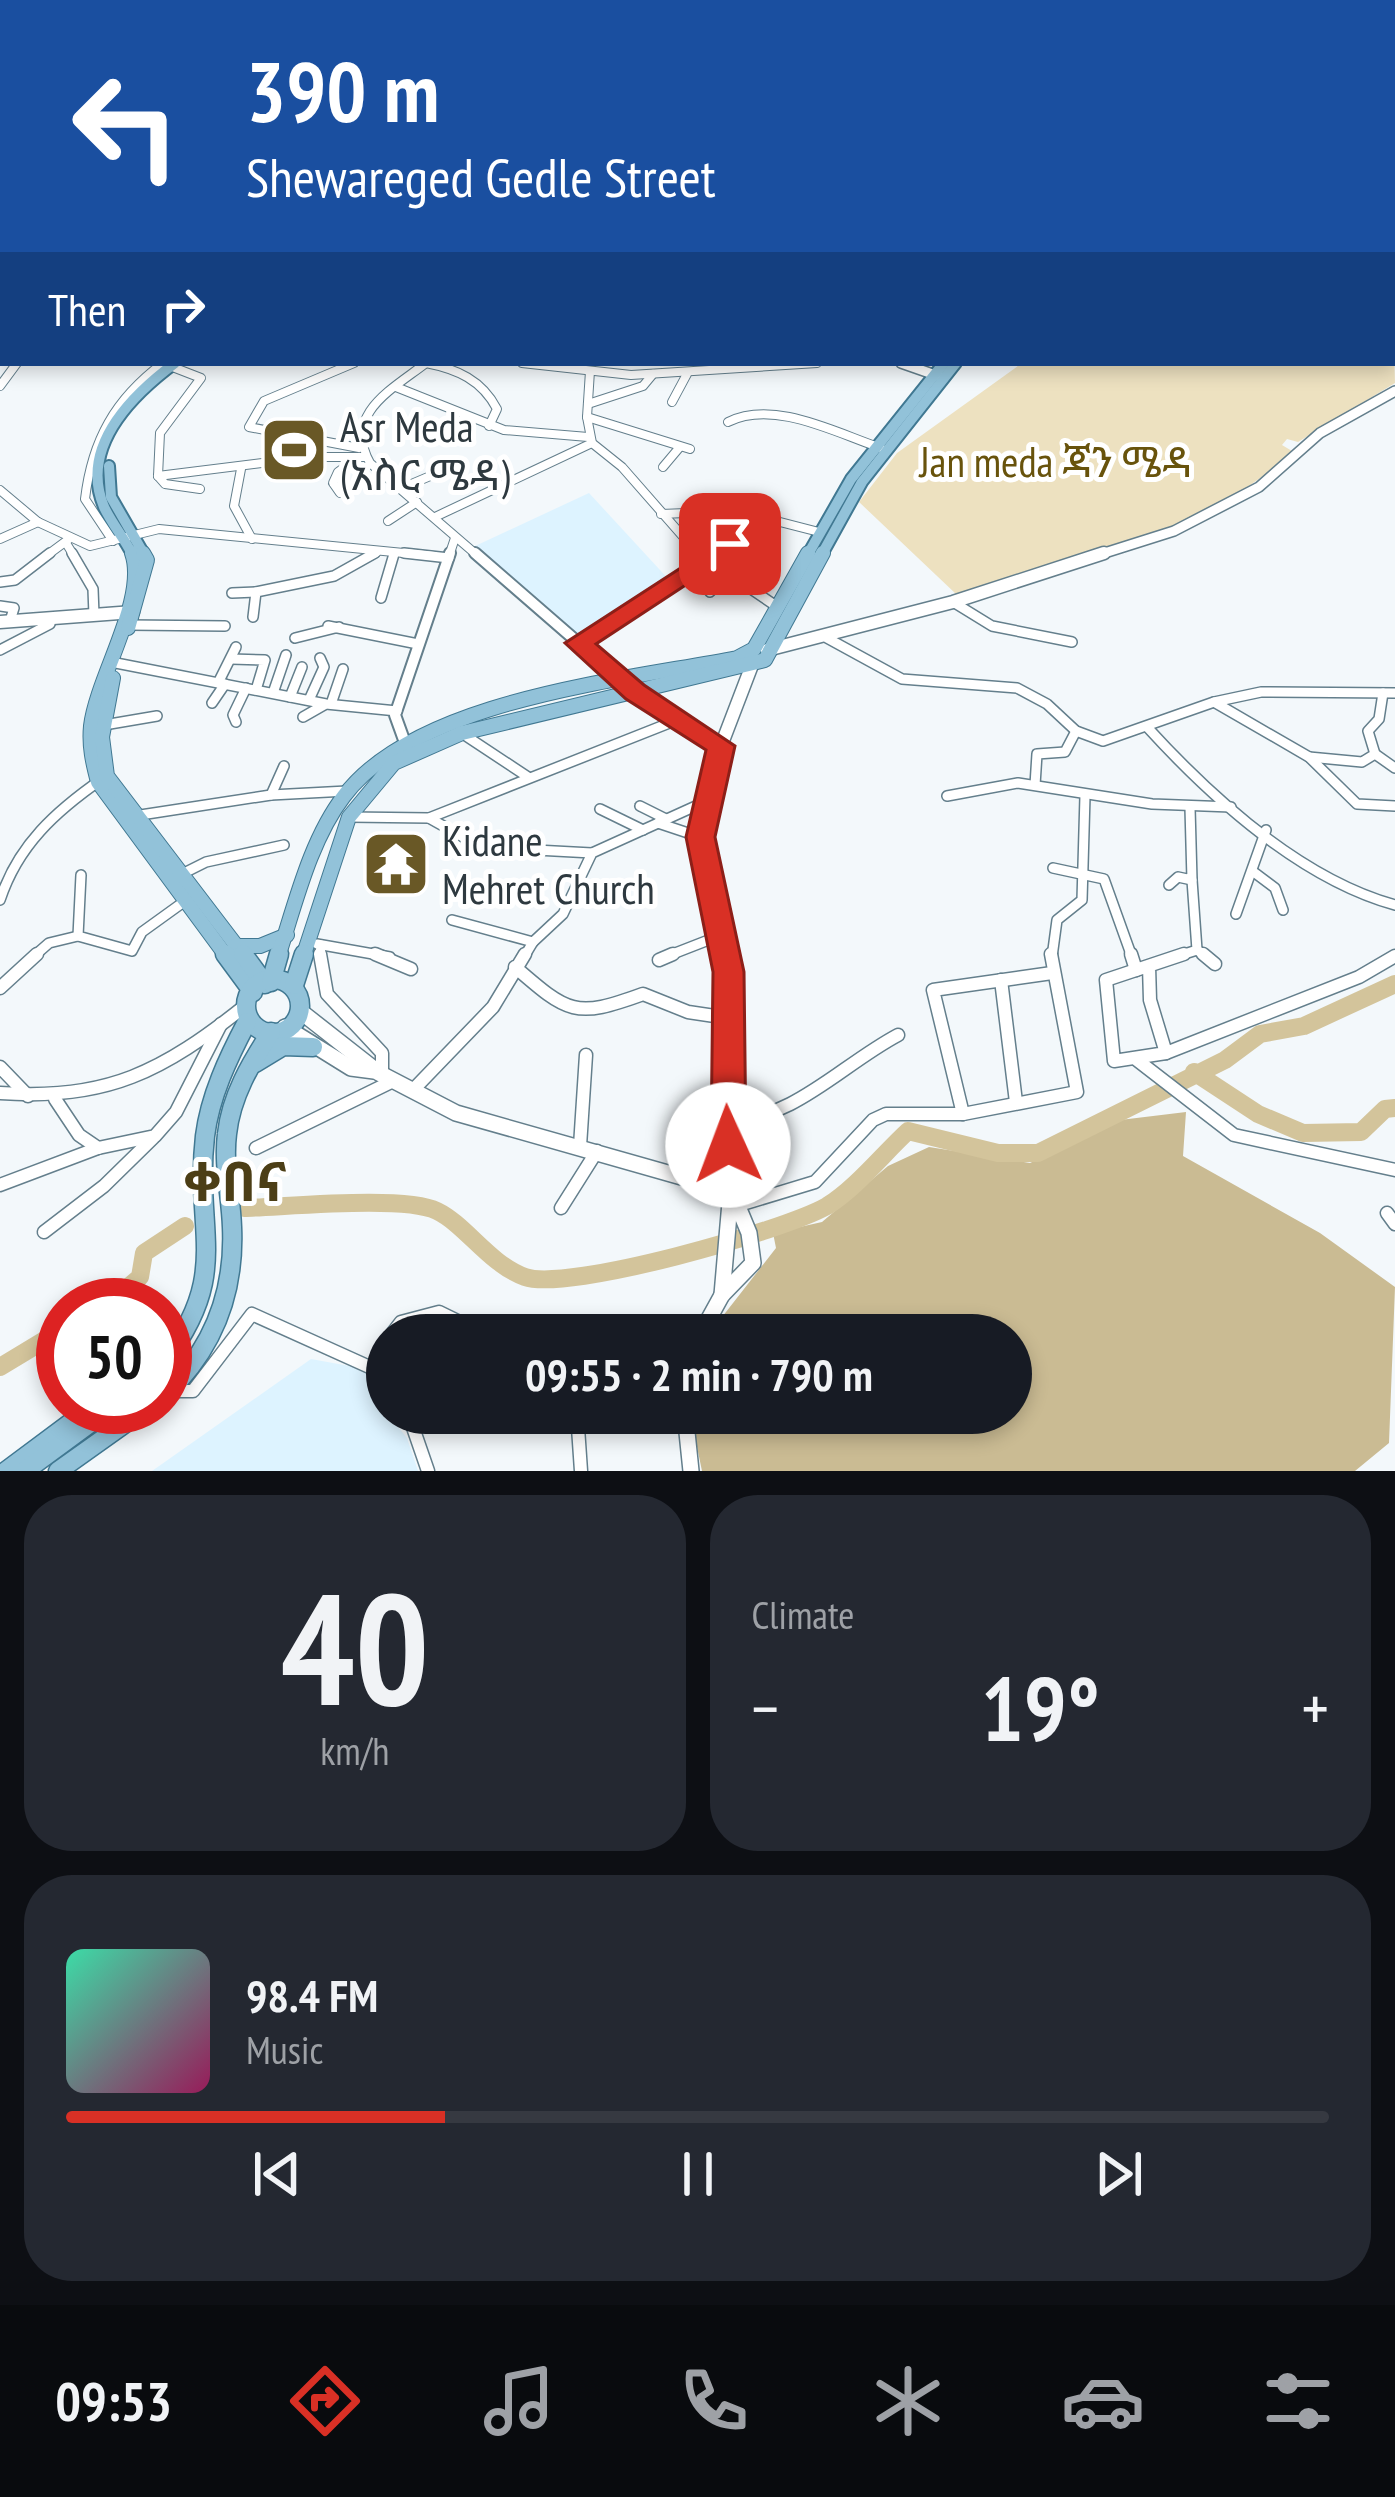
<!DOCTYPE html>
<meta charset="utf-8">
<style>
body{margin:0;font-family:"PT Sans Narrow","Noto Sans Ethiopic",sans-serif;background:#242831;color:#f1f3f6;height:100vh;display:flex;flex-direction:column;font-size:45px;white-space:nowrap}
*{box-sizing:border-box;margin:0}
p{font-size:39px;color:#9ea1a6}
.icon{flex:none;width:66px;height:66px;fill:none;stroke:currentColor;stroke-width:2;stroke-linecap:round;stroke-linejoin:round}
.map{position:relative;height:1471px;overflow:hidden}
.panel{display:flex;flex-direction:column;gap:24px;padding:24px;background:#0d0f14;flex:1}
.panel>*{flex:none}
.hud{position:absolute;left:0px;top:0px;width:1395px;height:366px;box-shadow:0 6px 18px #0003;background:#1a4fa0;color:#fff;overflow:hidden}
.speed{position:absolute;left:36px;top:1278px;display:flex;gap:24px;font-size:60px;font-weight:700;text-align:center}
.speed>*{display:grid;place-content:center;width:156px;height:156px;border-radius:50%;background:#171b24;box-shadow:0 6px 18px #0003;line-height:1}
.speed .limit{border:18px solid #d22;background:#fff;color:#111}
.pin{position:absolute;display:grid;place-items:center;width:102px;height:102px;color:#fff;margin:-51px;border-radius:24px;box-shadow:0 6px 18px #0006}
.me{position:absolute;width:132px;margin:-66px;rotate:358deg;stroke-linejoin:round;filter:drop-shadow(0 0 9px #0008)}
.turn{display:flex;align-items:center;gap:42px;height:252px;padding:0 48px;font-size:54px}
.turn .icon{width:156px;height:156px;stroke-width:2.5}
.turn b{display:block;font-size:84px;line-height:102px}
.then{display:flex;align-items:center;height:114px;padding:0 48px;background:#0003;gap:24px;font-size:45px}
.big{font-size:90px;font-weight:800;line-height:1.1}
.panel .tile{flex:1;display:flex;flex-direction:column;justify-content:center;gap:18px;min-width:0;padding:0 42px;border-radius:48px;background:#242831}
.panel .dial{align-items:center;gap:0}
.dial b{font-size:156px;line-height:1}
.song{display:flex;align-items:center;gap:36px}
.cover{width:144px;height:144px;border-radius:18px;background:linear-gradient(135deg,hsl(160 70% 55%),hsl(330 70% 35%))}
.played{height:12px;border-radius:6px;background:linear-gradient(90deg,#d93025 30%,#363941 30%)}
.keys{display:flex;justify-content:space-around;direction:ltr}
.heat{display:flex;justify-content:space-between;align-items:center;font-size:66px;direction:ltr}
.panel .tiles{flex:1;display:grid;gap:24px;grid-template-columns:1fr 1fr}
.tile:last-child{grid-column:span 2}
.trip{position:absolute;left:366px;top:1314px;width:666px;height:120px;border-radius:60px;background:#171b24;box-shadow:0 6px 18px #0003;font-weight:800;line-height:120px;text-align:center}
.tab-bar{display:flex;height:192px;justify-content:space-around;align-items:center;background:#090b0e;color:#9ea1a6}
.tab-bar .icon{width:84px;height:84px}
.tab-bar .selected{color:#d93025}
.tab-bar b{font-size:54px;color:#f1f3f6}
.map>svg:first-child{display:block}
</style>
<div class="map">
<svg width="1395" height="1471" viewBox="0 0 1395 1471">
<rect width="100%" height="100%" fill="#f3f8fb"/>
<g fill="#ddf3ff">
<polygon points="589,493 672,583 582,642 473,547"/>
<polygon points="311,1359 366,1369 387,1413 407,1438 418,1471 152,1471"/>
</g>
<path fill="#ede1c0" d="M 1392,269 L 1395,383 L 1298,442 L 1287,439 L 1282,445 L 1292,451 C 1211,532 1063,562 956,594 L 859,502 L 897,453 L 1022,363 L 1392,363 Z"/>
<polygon fill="#cabb93" points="1186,1112 1183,1156 1320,1233 1395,1287 1389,1443 1355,1471 702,1471 690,1413 1011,1413 1011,1335 708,1335 776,1248 773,1233 822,1222 888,1166 929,1147 1030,1163 1120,1120"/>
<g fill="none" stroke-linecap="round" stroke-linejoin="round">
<g stroke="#d3c49b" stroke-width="18">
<polyline points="1194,1072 1258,1114 1303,1133 1361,1132 1385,1109 1395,1108"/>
<path d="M 244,1208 C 285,1207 405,1195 437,1211 C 466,1225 489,1264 525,1277 C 568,1292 783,1231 827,1206 C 856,1188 883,1154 908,1131 L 998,1153 L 1038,1153 L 1225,1060 L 1260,1034 L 1304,1026 L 1395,984"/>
<polyline points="107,1305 140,1277 144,1253 185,1226"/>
<polyline points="0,1367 63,1329"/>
</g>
<g stroke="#647f8c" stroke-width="8">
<g id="minor-far3">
<polyline points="770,0 788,3"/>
<polyline points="323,3 343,0"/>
<polyline points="381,3 398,0"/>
<polyline points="668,3 681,0"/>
<polyline points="738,3 758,0"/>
<polyline points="926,3 934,0"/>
<polyline points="1034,3 1053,0"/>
</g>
</g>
<g stroke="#647f8c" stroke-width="10">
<g id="minor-far2">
<polyline points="354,363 264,401 249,427 359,448"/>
<path d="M 426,363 C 457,369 482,380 497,409 L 489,426"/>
<polyline points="522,363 631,375 817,363"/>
<polyline points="590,371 587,417 592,443 622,467 700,556"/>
<polyline points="0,386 17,363"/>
<polyline points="396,387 504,430 588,437"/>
<polyline points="672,402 687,374"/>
<polyline points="588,404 643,386 653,374"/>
<polyline points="587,417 690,449"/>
<path d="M 728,422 C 774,399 836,433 881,448"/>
<polyline points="663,467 679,448"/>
<polyline points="241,469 234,506 252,539"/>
<polyline points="158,476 310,457 365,457"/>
<polyline points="158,476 160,433 201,378 170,366"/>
<polyline points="158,476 165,484 200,489"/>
<polyline points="402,488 442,471"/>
<polyline points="0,490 38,522 90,546 159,529 434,556"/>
<polyline points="340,493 333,483 338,472 359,457"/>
<polyline points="661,514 737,511 819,532"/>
<polyline points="435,517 592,443"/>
<polyline points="388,521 417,502"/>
<polyline points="0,539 38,522"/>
<path d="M 113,541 L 85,499 C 92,440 115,399 163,363"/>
<polyline points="66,543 74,556"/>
<polyline points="46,556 69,539"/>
<polyline points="370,556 376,553"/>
<polyline points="712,556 731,544"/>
</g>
</g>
<g stroke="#647f8c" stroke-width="12">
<g id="minor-far1">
<polyline points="72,553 93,589 94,615"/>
<polyline points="404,553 449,558"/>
<polyline points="698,553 779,608"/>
<polyline points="0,582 15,580 50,553"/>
<polyline points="710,592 724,577"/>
<polyline points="232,593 256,592"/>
<polyline points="381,598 394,554"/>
<polyline points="953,602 992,626 1072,642"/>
<polyline points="0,606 14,608 10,621"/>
<polyline points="253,617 256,592 334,576 375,553"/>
<polyline points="129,625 225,626"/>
<polyline points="328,626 418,644"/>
<polyline points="295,638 339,627"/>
<polyline points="827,638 902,679 1017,688 1047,704 1076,731 1103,741 1214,702 1261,692 1395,693"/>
<polyline points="578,643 716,553"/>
<polyline points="0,650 50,624"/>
<polyline points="231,659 265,660 256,690"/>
<polyline points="116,663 326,704 397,711"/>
<polyline points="218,683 236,647"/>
<polyline points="635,692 721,746"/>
<polyline points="273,693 286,655"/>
<polyline points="290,697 302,667"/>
<polyline points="309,700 324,667 320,658"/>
<polyline points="1214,702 1309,757 1357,804 1395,806"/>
<polyline points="212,703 225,684"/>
<polyline points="331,704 343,669"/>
<polyline points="303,717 324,705"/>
<polyline points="236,722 233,715 246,688"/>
<polyline points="104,725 157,716"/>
<path d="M 1148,728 C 1213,799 1301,879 1395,905"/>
<polyline points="463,734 528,777"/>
<polyline points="1375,754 1395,768"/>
<polyline points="1309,757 1362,762 1375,754 1368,731 1379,719 1383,693"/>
<polyline points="1035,785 1037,754 1065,752 1076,731"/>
<polyline points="271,795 284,766"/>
<polyline points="947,796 1018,783 1152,804 1231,807"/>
<polyline points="640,806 666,819"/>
<polyline points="600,809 643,830"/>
<polyline points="134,816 271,795 347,791"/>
<polyline points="349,817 429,818 677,720"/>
<polyline points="429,818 481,847 592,853"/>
<polyline points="658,823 700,837"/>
<polyline points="1053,868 1104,879 1132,957"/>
<polyline points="1255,873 1275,888 1283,910"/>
<polyline points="81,875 78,936 132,951 142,932 185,901"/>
<polyline points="180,875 206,862 284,845"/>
<polyline points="1169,885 1178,877 1192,880 1190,808"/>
<path d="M 0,900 C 18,845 56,811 102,779"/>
<polyline points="1236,914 1266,830"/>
<polyline points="452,920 533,942 563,914 592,853 709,800"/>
<polyline points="317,944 390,957"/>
<polyline points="1197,950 1207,957"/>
<polyline points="33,957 49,943 78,936"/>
<polyline points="320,957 321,945"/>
<polyline points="524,957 533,942"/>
<polyline points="665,957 724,934"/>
<polyline points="1052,957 1057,920 1082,900 1085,796"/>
<polyline points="1175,957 1197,950 1192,880"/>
</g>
</g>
<g stroke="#647f8c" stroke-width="15">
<g id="minor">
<polyline points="320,954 327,994 382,1053 382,1076"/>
<polyline points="375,954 411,969"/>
<polyline points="1131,954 1136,970"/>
<polyline points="1203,954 1215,964"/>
<polyline points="659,960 673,954"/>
<polyline points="1149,966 1150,1000 1166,1053 1114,1061 1106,980 1184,954"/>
<path d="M 515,967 C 568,1013 575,1019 643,994 L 688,1012 L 728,1018"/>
<polyline points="1001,980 1016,1102"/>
<polyline points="0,988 37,954"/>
<polyline points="1166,1053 1359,977 1395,956"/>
<polyline points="1137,1060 1234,1135 1395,1170"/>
<polyline points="0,1067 28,1096"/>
<polyline points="413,1090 493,1007 525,954"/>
<path d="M 0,1093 C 107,1101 163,1071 245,1006"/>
<polyline points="55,1099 79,1135 98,1148"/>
<polyline points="963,1114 933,990 1052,973"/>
<path d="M 727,1122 C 796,1118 840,1066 898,1035"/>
<polyline points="580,1146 586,1055"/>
<polyline points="256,1148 393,1081"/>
<polyline points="0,1185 98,1148 155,1136 176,1112 221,1024"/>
<polyline points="739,1205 815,1182 873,1120 886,1114 963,1114 1077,1092 1051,954"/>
<polyline points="561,1208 597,1151"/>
<polyline points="1387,1213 1395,1224"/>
<polyline points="44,1232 104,1186 153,1138"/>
<polyline points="391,1335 401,1322 439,1312 486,1335"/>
<polyline points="542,1335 567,1335"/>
<polyline points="170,1391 193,1391 252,1314 385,1374 387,1360"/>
<polyline points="408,1413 428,1471"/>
<polyline points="520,1413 530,1424"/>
<polyline points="577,1413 581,1471"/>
</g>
</g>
<g stroke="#647f8c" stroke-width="8">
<g id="tertiary-far2">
<polyline points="954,0 964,3"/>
<polyline points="501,3 514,0"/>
</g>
</g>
<g stroke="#647f8c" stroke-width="10">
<g id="tertiary-far1">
<path d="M 426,363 C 391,390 343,414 370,463 L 478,556"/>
<polyline points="449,556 455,538"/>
</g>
</g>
<g stroke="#647f8c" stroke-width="14">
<g id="tertiary">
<polyline points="475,553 635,692"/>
<polyline points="408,751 395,715 450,553"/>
</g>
</g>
<g stroke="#647f8c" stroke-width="9">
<polyline id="secondary-far3" points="845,3 850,0"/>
</g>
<g stroke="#647f8c" stroke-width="12">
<g id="secondary-far2">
<polyline points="901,363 944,378"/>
<polyline points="1095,556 1174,531 1259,487 1320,433 1395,391"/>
</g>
</g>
<g stroke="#647f8c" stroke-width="15">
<g id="secondary-far1">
<polyline points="0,622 133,612"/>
<polyline points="767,650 953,602 1104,553"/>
<polyline points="726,957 700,837 721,746 752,665 749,655"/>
</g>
</g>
<g stroke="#647f8c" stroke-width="18">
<g id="secondary">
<polyline points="300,1011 379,1073 456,1113 731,1191"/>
<polyline points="285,1027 351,1068 374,1071"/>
<polyline points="722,1295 731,1191 725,954"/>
<polyline points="700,1335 722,1295 753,1263 749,1233 732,1192"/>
<polyline points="685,1413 691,1471"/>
</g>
</g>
<g stroke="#407892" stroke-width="9">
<polyline id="primary-far3" points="544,3 551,0"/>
</g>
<g stroke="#407892" stroke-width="14">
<g id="primary-far2">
<polyline points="109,466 111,497 145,556"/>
<path d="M 133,556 C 125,539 112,524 104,507 C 79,447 132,395 175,363"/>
<polyline points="807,556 851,479 944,363"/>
<polyline points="821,556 862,482 956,363"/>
</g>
</g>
<g stroke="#407892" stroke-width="16">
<g id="primary-far1">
<path d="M 132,553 C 148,599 97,676 91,726 C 89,746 93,763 98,782 L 227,957"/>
<polyline points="128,628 147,560 143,553"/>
<polyline points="113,678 102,737 107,776 245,957"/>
<polyline points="235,946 260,946 287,935"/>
<path d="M 278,957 C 295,905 310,840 344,796 C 417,699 625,680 737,658 L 754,649 L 808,553"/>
<polyline points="303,957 349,817 394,763 462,733 765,660 823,553"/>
</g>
</g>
<g stroke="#407892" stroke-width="21">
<g id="primary">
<polyline points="225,954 253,992"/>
<polyline points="243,954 265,984"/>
<circle cx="273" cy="1006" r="27"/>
<polyline points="271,982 279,954"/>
<polyline points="294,985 304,954"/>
<polyline points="255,1063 283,1046 313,1047"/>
<path d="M 165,1360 C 232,1272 194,1232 205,1136 C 210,1096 228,1058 247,1022"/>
<path d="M 165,1395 C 212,1350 235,1293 232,1227 C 231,1196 223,1165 227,1134 C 231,1096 251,1063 271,1032"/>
<polyline points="6,1471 92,1407"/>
<polyline points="25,1471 112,1407"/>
<polyline points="58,1471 148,1407"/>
</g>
</g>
<use href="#minor-far3" stroke="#fff" stroke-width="6"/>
<use href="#minor-far2" stroke="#fff" stroke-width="8"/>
<use href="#minor-far1" stroke="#fff" stroke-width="9"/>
<use href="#minor" stroke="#fff" stroke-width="12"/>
<use href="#tertiary-far2" stroke="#fff" stroke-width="6"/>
<use href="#tertiary-far1" stroke="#fff" stroke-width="8"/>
<use href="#tertiary" stroke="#fff" stroke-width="10"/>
<use href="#secondary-far3" stroke="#fff" stroke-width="8"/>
<use href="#secondary-far2" stroke="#fff" stroke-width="9"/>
<use href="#secondary-far1" stroke="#fff" stroke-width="12"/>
<use href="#secondary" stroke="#fff" stroke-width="15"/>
<use href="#primary-far3" stroke="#92c2d9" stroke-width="8"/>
<use href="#primary-far2" stroke="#92c2d9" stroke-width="10"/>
<use href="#primary-far1" stroke="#92c2d9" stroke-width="14"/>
<use href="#primary" stroke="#92c2d9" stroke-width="18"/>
</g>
<polygon fill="#d93025" stroke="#8d1f18" stroke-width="3" points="730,536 743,544 739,550 596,644 644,685 735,746 715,837 744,972 746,1145 741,1157 728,1162 716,1157 711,1145 713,972 686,837 706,750 626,699 565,643"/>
<defs>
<g id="stadium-square" transform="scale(3.45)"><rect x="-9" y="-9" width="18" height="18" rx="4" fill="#695826" stroke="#fff"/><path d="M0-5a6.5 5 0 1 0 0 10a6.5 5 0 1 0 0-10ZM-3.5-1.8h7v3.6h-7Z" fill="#fff"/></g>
<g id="temple-square" transform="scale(3.45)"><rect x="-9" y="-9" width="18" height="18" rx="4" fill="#695826" stroke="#fff"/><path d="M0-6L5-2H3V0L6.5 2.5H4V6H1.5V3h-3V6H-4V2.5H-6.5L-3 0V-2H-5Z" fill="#fff"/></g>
</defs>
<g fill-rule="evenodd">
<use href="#stadium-square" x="294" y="450"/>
<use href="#temple-square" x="396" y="864"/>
</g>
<g text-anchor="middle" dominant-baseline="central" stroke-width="10" stroke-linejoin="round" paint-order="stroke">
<g font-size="42" fill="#2e393f" stroke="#fff" text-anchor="start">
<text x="340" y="426">Asr Meda<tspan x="340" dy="48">(አስር ሜዳ)</tspan></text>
<text x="442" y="840">Kidane<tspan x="442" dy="48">Mehret Church</tspan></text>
</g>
<g font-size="42" fill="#68530c" stroke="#fff">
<text x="1056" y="461">Jan meda ጃን ሜዳ</text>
</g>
<g font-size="54" font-weight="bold" fill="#4c3e16" stroke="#fff">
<text x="235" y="1181">ቀበና</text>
</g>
</g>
</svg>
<div class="speed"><div class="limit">50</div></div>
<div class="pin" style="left:730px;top:544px;background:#d93025"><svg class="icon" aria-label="arrive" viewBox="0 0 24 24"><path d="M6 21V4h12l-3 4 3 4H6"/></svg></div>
<svg class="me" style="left:728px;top:1145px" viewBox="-20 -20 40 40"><circle r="19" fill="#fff"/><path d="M0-13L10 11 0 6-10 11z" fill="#d93025"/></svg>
<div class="trip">09:55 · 2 min · 790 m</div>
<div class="hud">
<div class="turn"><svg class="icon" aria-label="left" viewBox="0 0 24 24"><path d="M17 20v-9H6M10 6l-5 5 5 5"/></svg><div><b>390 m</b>Shewareged Gedle Street</div></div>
<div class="then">Then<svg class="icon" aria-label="right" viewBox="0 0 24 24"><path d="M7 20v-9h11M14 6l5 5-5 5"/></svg></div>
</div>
</div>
<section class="panel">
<div class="tiles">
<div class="tile dial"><b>40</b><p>km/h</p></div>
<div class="tile"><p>Climate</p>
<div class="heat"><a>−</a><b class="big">19°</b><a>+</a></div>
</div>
<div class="tile">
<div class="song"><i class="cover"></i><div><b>98.4 FM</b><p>Music</p></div></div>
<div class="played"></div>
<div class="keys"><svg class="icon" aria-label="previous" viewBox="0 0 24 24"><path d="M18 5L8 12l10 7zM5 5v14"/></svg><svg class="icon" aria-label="pause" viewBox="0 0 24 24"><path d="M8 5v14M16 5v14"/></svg><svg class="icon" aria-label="next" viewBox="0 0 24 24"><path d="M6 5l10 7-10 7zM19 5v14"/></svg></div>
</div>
</div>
</section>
<nav class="tab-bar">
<b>09:53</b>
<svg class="icon selected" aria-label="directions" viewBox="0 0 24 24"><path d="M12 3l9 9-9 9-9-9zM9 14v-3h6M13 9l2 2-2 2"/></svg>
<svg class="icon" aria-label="music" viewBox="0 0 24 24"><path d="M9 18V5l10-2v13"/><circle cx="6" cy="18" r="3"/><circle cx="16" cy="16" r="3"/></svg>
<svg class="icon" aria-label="phone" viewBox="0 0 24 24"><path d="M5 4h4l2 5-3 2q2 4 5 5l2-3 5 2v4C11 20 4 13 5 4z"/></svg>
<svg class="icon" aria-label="climate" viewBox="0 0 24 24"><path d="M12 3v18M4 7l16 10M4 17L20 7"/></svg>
<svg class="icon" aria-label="car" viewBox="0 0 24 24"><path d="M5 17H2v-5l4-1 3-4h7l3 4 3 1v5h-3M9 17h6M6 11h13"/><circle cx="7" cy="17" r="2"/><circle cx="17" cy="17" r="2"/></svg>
<svg class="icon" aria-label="filters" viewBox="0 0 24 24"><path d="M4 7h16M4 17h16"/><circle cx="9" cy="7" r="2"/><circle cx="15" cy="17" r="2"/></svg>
</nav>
